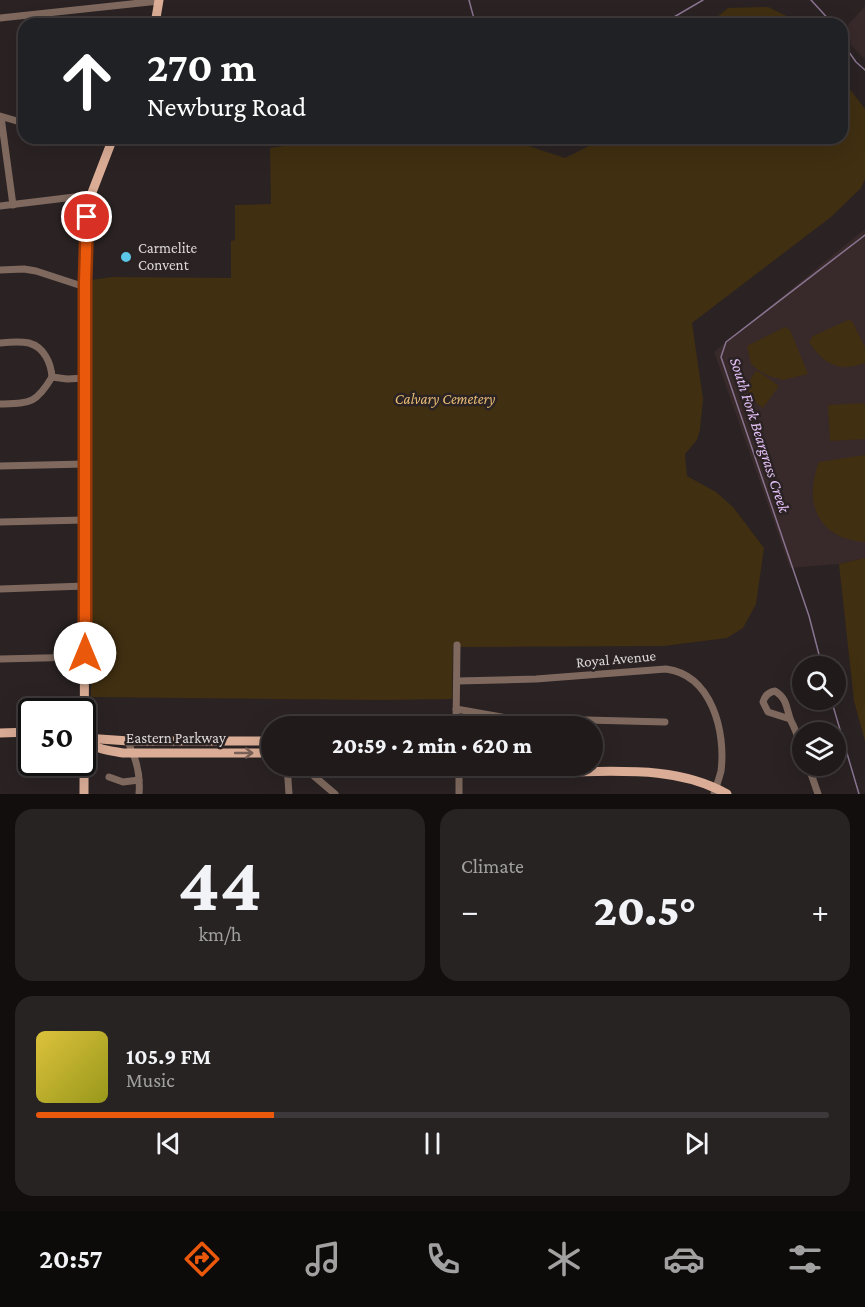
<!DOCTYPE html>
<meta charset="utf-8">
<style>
body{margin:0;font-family:"Crimson Pro",serif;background:#282323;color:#f1f3f6;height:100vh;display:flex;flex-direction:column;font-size:22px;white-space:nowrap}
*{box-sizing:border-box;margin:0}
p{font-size:20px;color:#a2a1a2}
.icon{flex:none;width:33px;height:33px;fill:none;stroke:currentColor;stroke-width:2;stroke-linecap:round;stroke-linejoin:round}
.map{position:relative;height:794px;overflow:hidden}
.details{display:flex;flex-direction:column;gap:15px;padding:15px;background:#120e0e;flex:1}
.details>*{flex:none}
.banner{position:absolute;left:18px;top:18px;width:830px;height:126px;border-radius:18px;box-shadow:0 6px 24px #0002,0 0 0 2px #3d3839;background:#202124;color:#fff;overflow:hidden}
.controls{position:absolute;left:792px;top:656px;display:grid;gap:12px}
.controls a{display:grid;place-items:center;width:54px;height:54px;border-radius:50%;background:#201a1a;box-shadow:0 6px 24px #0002,0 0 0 2px #3d3839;font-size:30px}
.speed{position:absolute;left:18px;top:698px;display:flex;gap:12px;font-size:30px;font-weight:700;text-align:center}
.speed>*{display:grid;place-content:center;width:78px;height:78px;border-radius:50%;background:#201a1a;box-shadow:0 6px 24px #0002,0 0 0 2px #3d3839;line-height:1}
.speed .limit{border:3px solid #111;border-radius:9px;background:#fff;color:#111}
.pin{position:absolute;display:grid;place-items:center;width:51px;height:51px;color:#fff;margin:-26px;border:3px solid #fff;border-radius:50%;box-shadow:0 2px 6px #0007}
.me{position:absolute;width:66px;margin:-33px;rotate:0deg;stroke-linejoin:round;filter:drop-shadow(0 0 4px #0008)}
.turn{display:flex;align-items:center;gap:21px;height:126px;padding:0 30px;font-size:27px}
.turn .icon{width:78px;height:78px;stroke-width:2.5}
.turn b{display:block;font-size:42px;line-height:51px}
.big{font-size:45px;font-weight:800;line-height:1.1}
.details .card{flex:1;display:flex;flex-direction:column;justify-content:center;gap:9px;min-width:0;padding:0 21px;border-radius:18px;background:#282323}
.details .dial{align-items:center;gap:0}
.dial b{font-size:78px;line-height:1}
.song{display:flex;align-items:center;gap:18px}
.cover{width:72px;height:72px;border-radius:9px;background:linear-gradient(135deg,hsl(50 70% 55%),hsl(60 70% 35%))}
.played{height:6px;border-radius:3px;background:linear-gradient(90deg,#ea580c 30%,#3d3839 30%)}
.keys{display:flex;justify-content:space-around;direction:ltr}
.heat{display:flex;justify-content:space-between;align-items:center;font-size:33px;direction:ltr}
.details .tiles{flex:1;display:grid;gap:15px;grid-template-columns:1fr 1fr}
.card:last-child{grid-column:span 2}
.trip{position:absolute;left:261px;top:716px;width:342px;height:60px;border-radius:30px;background:#201a1a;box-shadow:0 6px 24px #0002,0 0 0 2px #3d3839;font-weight:800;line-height:60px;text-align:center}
.tab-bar{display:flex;height:96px;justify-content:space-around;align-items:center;background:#0d0a0a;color:#a2a1a2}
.tab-bar .icon{width:42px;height:42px}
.tab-bar .current{color:#ea580c}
.tab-bar b{font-size:27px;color:#f1f3f6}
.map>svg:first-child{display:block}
</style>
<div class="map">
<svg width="865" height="794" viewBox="0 0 865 794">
<rect width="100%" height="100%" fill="#2a2223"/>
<g fill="#38292a">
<polygon points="865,6 865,60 851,45 848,25"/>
<polygon points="865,229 865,558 839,564 790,568 714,352"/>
</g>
<g fill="#402f11">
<polygon points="768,7 795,20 798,24 709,24 728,8"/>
<polygon points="842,79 865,109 865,179 861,188 831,217 692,323 703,399 700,430 697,440 685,454 687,476 716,492 733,507 764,548 756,604 743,628 727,638 664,646 453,647 452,699 382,700 91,697 91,280 112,277 231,278 231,241 235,240 235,205 271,204 270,148 339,138 504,138 565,158 605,138 842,138"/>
<path d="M 848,320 L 852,321 L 865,347 L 865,363 C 838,373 824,364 809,342 L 813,336 Z"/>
<polygon points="785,327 790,330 808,374 783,380 769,376 758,370 751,364 747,346"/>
<path d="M 756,371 L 761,373 L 779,386 L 763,408 C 746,398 744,386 756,371 Z"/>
<polygon points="865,403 865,439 830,441 828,405"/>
<path d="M 865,455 L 865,542 C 818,539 803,503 819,462 Z"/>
<polygon points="865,558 865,741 854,701 839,564"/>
</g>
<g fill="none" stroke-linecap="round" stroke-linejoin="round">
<g stroke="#897490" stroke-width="1.5">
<polyline points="469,0 473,15 477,24"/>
<polyline points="811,0 833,24"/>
<polyline points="662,24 703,0"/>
<polyline points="842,33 844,36 844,45 856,62 865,70"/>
<polyline points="822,666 809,616 721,357 726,342 865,235"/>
<polyline points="831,699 859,794"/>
</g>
<g stroke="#7f695e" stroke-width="7">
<polyline points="0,18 159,1"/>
<polyline points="0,116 24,123"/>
<polyline points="1,117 13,205"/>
<polyline points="0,206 91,195"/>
<polyline points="0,270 24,269 36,271 85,287"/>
<path d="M 0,343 C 9,342 20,341 29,343 C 44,347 51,363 52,377"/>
<polyline points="52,377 67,379 86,378"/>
<path d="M 0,404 C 30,403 36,404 52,377"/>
<polyline points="0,466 85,464"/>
<polyline points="0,522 85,520"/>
<polyline points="0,589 85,586"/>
<polyline points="0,659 85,657"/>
<path d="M 457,681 L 536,679 L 666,669 C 712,675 726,732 721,771 C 719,779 716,787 714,794"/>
<polyline points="456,709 507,718 665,722"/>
<path d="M 790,719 L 768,712 L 763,702 C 765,695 769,692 775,691 C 788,699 786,709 791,721 C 796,730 799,740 802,749"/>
<polyline points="456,726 457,645"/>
<path d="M 129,741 C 129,748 133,752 135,759 C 139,771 140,782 139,794"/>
<polyline points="287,765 289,794"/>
<polyline points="301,765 335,794"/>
<polyline points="808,765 818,794"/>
<polyline points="109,777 123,782 139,780"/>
<polyline points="459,794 459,765"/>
</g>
<g stroke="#dbad96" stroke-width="9">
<polyline points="155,24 159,0"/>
<polyline points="0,733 32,732"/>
<path d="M 84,738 C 96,750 107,750 123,753 L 272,753"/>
<polyline points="85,738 129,741 272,741"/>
<path d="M 487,765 C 504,774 526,772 546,772 C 605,773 673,763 727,794"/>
<polyline points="84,794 86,230 89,204 91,195 113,138"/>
</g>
</g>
<defs><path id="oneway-shaft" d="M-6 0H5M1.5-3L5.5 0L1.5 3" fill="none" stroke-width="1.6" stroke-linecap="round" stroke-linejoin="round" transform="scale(1.5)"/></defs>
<use stroke="#7a6157" href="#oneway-shaft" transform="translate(244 753)"/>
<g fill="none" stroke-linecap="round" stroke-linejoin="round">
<g stroke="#983908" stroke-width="15">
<polyline id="route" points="85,653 85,282 87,217"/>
</g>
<use href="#route" stroke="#ea580c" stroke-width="10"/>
</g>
<circle fill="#5cc7e8" stroke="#2a2223" stroke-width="2" cx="126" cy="257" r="6"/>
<g text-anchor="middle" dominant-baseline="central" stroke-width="5" stroke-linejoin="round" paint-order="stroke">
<g font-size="15" fill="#ded9d9" stroke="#2a2223" text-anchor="start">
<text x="138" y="248">Carmelite<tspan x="138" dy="17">Convent</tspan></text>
</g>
<g font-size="15" font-style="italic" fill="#e9bd75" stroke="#2a2223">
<text x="445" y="399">Calvary Cemetery</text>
</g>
<g font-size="15" fill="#ded9d9" stroke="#2a2223">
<text transform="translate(616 659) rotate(-5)">Royal Avenue</text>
<text x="176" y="738">Eastern Parkway</text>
</g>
<g font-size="16" font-style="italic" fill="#e4c0f6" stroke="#2a2223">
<text transform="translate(760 435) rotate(72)">South Fork Beargrass Creek</text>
</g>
</g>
</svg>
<div class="controls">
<a><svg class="icon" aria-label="search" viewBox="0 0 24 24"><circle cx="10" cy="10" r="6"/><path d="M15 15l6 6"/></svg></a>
<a><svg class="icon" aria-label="layers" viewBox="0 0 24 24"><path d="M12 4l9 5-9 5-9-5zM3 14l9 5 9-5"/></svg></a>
</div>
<div class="speed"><div class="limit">50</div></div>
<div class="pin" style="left:87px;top:217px;background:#d93025"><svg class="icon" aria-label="arrive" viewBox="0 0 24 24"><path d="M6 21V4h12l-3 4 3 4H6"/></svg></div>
<svg class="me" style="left:85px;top:653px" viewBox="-20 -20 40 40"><circle r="19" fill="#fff"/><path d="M0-13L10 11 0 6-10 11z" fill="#ea580c"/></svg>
<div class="trip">20:59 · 2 min · 620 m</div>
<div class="banner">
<div class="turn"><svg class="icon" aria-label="ahead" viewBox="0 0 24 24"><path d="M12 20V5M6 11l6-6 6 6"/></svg><div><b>270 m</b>Newburg Road</div></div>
</div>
</div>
<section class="details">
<div class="tiles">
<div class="card dial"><b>44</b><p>km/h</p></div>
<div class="card"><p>Climate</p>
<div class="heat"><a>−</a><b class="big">20.5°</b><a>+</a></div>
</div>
<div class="card">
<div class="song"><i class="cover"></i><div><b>105.9 FM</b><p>Music</p></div></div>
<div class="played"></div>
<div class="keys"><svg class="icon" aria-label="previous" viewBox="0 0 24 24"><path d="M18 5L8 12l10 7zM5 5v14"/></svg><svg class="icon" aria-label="pause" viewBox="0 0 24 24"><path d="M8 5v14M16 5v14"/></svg><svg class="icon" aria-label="next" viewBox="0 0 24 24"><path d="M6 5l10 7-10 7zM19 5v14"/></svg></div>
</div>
</div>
</section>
<nav class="tab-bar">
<b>20:57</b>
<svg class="icon current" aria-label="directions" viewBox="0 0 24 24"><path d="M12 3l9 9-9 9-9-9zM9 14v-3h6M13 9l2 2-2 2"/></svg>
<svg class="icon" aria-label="music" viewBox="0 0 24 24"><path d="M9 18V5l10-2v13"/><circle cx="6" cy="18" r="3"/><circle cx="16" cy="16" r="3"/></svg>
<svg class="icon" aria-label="phone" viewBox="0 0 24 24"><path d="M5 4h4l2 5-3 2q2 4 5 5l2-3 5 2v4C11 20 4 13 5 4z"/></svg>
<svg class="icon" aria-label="climate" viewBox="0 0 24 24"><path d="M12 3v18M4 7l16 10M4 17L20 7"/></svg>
<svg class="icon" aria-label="car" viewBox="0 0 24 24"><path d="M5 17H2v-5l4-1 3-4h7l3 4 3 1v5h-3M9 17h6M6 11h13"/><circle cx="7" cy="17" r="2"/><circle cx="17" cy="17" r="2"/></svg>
<svg class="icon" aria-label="filters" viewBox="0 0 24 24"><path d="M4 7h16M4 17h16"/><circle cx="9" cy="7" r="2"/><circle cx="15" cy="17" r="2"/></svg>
</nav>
